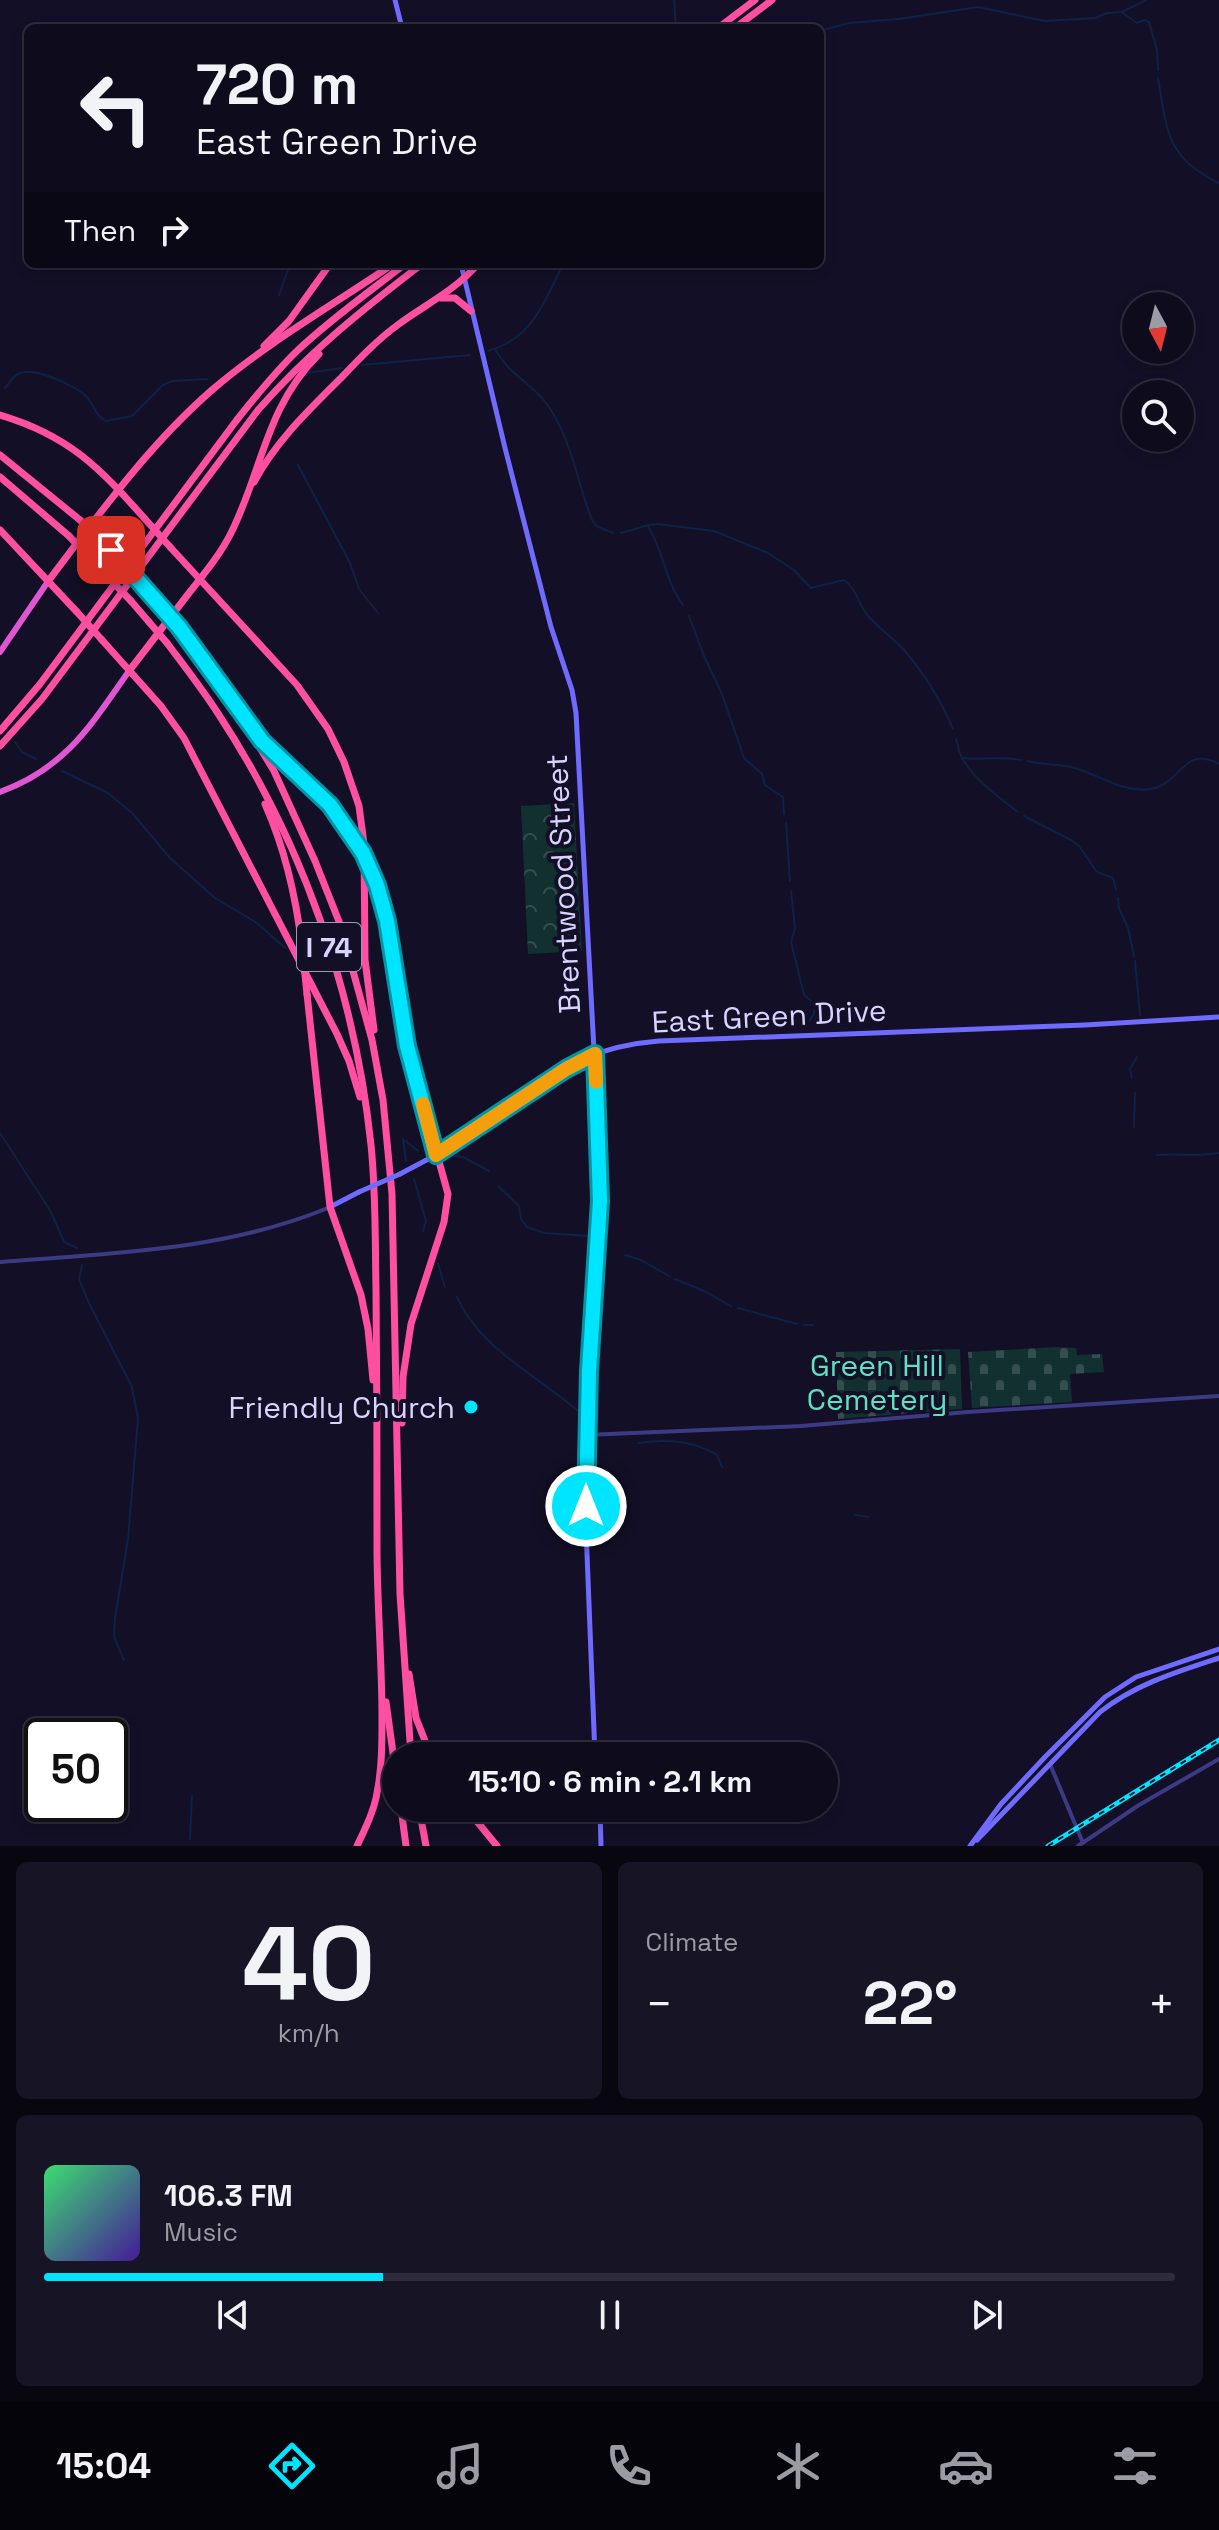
<!DOCTYPE html>
<meta charset="utf-8">
<style>
body{margin:0;font-family:"Space Grotesk",sans-serif;background:#171425;color:#f1f3f6;height:100vh;display:flex;flex-direction:column;font-size:30px;white-space:nowrap}
*{box-sizing:border-box;margin:0}
p{font-size:26px;color:#9b9ba3}
.icon{flex:none;width:44px;height:44px;fill:none;stroke:currentColor;stroke-width:2;stroke-linecap:round;stroke-linejoin:round}
.map{position:relative;height:1846px;overflow:hidden}
.side{display:flex;flex-direction:column;gap:16px;padding:16px;background:#08060f;flex:1}
.side>*{flex:none}
.hud{position:absolute;left:24px;top:24px;width:800px;height:244px;border-radius:12px;box-shadow:0 4px 12px #0003,0 0 0 2px #2e2b3b;background:#0e0b1c;color:#f1f3f6;overflow:hidden}
.needle{width:52px;rotate:173deg}
.buttons{position:absolute;left:1122px;top:292px;display:grid;gap:16px}
.buttons a{display:grid;place-items:center;width:72px;height:72px;border-radius:50%;background:#0e0b1c;box-shadow:0 4px 12px #0003,0 0 0 2px #2e2b3b;font-size:40px}
.speed{position:absolute;left:24px;top:1718px;display:flex;gap:16px;font-size:40px;font-weight:700;text-align:center}
.speed>*{display:grid;place-content:center;width:104px;height:104px;border-radius:50%;background:#0e0b1c;box-shadow:0 4px 12px #0003,0 0 0 2px #2e2b3b;line-height:1}
.speed .limit{border:4px solid #111;border-radius:12px;background:#fff;color:#111}
.pin{position:absolute;display:grid;place-items:center;width:68px;height:68px;color:#fff;margin:-34px;border-radius:16px;box-shadow:0 4px 12px #0006}
.me{position:absolute;width:88px;margin:-44px;rotate:0deg;stroke-linejoin:round;filter:drop-shadow(0 0 6px #0008)}
.turn{display:flex;align-items:center;gap:28px;height:168px;padding:0 40px;font-size:36px}
.turn .icon{width:104px;height:104px;stroke-width:2.5}
.turn b{display:block;font-size:56px;line-height:68px}
.then{display:flex;align-items:center;height:76px;padding:0 40px;background:#0003;gap:16px;font-size:30px}
.big{font-size:60px;font-weight:600;line-height:1.1}
.side .widget{flex:1;display:flex;flex-direction:column;justify-content:center;gap:12px;min-width:0;padding:0 28px;border-radius:12px;background:#171425}
.side .dial{align-items:center;gap:0}
.dial b{font-size:104px;line-height:1}
.song{display:flex;align-items:center;gap:24px}
.cover{width:96px;height:96px;border-radius:12px;background:linear-gradient(135deg,hsl(140 70% 55%),hsl(260 70% 35%))}
.played{height:8px;border-radius:4px;background:linear-gradient(90deg,#00e5ff 30%,#2e2b3b 30%)}
.keys{display:flex;justify-content:space-around;direction:ltr}
.heat{display:flex;justify-content:space-between;align-items:center;font-size:44px;direction:ltr}
.side .tiles{flex:1;display:grid;gap:16px;grid-template-columns:1fr 1fr}
.widget:last-child{grid-column:span 2}
.trip{position:absolute;left:382px;top:1742px;width:456px;height:80px;border-radius:40px;background:#0e0b1c;box-shadow:0 4px 12px #0003,0 0 0 2px #2e2b3b;font-weight:600;line-height:80px;text-align:center}
.tab-bar{display:flex;height:128px;justify-content:space-around;align-items:center;background:#06040b;color:#9b9ba3}
.tab-bar .icon{width:56px;height:56px}
.tab-bar .current{color:#00e5ff}
.tab-bar b{font-size:36px;color:#f1f3f6}
.map>svg:first-child{display:block}
</style>
<div class="map">
<svg width="1219" height="1846" viewBox="0 0 1219 1846">
<defs>
<pattern id="cemetery-stones" width="16" height="16" patternUnits="userSpaceOnUse" patternTransform="scale(2)"><rect width="16" height="16" fill="#12302f"/><path d="M2 7V4a2 2 0 0 1 4 0v3zM10 15v-3a2 2 0 0 1 4 0v3z" fill="#344d4e"/></pattern>
<pattern id="park-crowns" width="20" height="18" patternUnits="userSpaceOnUse" patternTransform="scale(2)"><rect width="20" height="18" fill="#12302f"/><path d="M2 6a3 3 0 1 1 6 0M12 15a3 3 0 1 1 6 0" fill="none" stroke="#344d4e"/></pattern>
</defs>
<rect width="100%" height="100%" fill="#130f26"/>
<g fill="url(#cemetery-stones)">
<polygon points="1057,1347 1076,1348 1077,1355 1102,1354 1104,1372 1070,1374 1072,1402 972,1408 968,1352"/>
<polygon points="960,1349 962,1409 838,1419 836,1352"/>
</g>
<polygon fill="url(#park-crowns)" points="574,803 582,951 528,954 521,806"/>
<g fill="none" stroke-linecap="round" stroke-linejoin="round">
<g stroke="#0c2248" stroke-width="2">
<polyline points="674,0 676,28"/>
<polyline points="1123,13 1137,23 1145,20 1149,22 1157,50 1158,70"/>
<polyline points="820,31 849,23 899,19 978,7 1045,21 1095,18 1107,13 1122,12 1146,0"/>
<path d="M 1158,78 C 1167,130 1166,158 1219,183"/>
<polyline points="279,295 290,264"/>
<path d="M 495,349 C 509,375 529,381 546,403 C 571,436 577,482 592,520 L 596,526 L 613,533"/>
<path d="M 488,351 C 532,339 545,301 563,264"/>
<polyline points="362,365 470,355"/>
<polyline points="307,373 342,368"/>
<path d="M 5,388 C 9,384 13,376 18,374 C 31,365 77,386 87,397 C 94,405 96,417 106,421 L 132,416 L 163,385 L 173,381 L 207,379"/>
<polyline points="298,465 350,563 359,589 378,613"/>
<path d="M 648,526 C 664,552 665,581 683,605"/>
<path d="M 621,533 L 648,525 L 658,524 L 714,531 L 768,553 L 794,570 L 811,588 L 844,580 C 857,589 858,604 868,616 C 879,628 893,638 904,650 C 924,673 941,701 953,729"/>
<polyline points="689,616 704,656 722,694 744,758 762,774 765,785 783,797 784,814"/>
<path d="M 956,739 C 958,745 959,752 962,758 C 974,779 998,797 1018,812"/>
<polyline points="15,742 22,752 36,759"/>
<path d="M 963,758 C 983,760 1001,756 1021,760"/>
<path d="M 1028,761 C 1042,765 1057,764 1071,767 C 1098,773 1125,796 1155,788 C 1182,780 1184,746 1219,764"/>
<polyline points="62,771 108,793 133,814 170,858 215,898 257,923 285,948"/>
<polyline points="1024,816 1071,840 1079,846 1097,872 1113,878 1116,890"/>
<polyline points="786,823 790,881"/>
<polyline points="791,891 795,928 791,942 804,995 815,1004 814,1014 809,1021"/>
<polyline points="1118,898 1119,908 1128,928 1134,956"/>
<polyline points="1135,961 1140,1015"/>
<polyline points="1132,1078 1130,1069 1137,1057"/>
<polyline points="1134,1127 1135,1093"/>
<polyline points="0,1133 51,1212 64,1242 77,1248"/>
<polyline points="403,1139 406,1161"/>
<polyline points="403,1139 418,1151"/>
<path d="M 1157,1155 C 1178,1153 1198,1157 1219,1153"/>
<polyline points="454,1156 463,1157 489,1171"/>
<polyline points="414,1179 426,1221 423,1231"/>
<polyline points="499,1187 519,1206 521,1219 527,1227 544,1233 590,1236"/>
<polyline points="625,1255 641,1260 669,1276"/>
<polyline points="438,1264 445,1287"/>
<polyline points="82,1265 79,1279 88,1301 132,1387 138,1418 128,1539 115,1618 114,1637 124,1660"/>
<polyline points="675,1279 704,1291 731,1306"/>
<path d="M 457,1297 C 479,1348 538,1376 578,1411"/>
<polyline points="738,1308 797,1324"/>
<polyline points="804,1325 813,1325"/>
<path d="M 638,1443 C 665,1439 693,1440 717,1455 L 722,1467"/>
<polyline points="855,1515 868,1517"/>
<polyline points="190,1839 192,1796"/>
</g>
<g stroke="#3d3a85" stroke-width="4">
<path d="M 0,1262 C 112,1253 223,1251 328,1208"/>
<polyline points="586,1435 801,1426 968,1412 1219,1396"/>
<polyline points="1050,1764 1083,1843"/>
<polyline points="1078,1846 1139,1805 1219,1759"/>
</g>
<g stroke="#6f6bff" stroke-width="5">
<polyline points="395,0 402,28"/>
<polyline points="461,264 505,448 551,627 572,690 576,713 600,1163 598,1258 586,1435 586,1528 595,1756"/>
<path d="M 400,1174 L 436,1155 L 583,1059 C 606,1049 633,1043 659,1041 L 1085,1025 L 1219,1017"/>
<polyline points="330,1207 359,1192"/>
<polyline points="600,1808 601,1846"/>
<path d="M 977,1840 L 1100,1712 C 1136,1684 1176,1672 1219,1658"/>
<polyline points="970,1846 1001,1804 1045,1757 1105,1697 1136,1677 1219,1649"/>
</g>
<g stroke="#e055d1" stroke-width="6">
<polyline points="0,652 49,580"/>
<path d="M 0,792 C 66,768 91,725 129,671"/>
</g>
<g stroke="#ff4fa3" stroke-width="7">
<polyline points="718,28 755,0"/>
<polyline points="735,28 772,0"/>
<polyline points="441,298 455,298 471,311"/>
<polyline points="264,346 289,321 330,264"/>
<path d="M 0,415 C 68,435 99,467 145,519"/>
<polyline points="0,455 80,520"/>
<polyline points="0,477 69,536"/>
<path d="M 254,482 C 276,441 308,411 341,378 C 359,359 378,339 399,324 C 428,303 454,291 478,264"/>
<polyline points="0,530 77,612"/>
<polyline points="171,548 297,685 328,729 344,762 359,806 364,844 365,960 374,1030"/>
<path d="M 49,580 C 99,514 149,445 212,390 C 268,342 333,305 393,264"/>
<polyline points="145,586 161,607"/>
<polyline points="131,601 149,622"/>
<polyline points="179,627 229,697 274,771 315,861 340,924 372,1040 383,1100 392,1194 400,1594 411,1756"/>
<polyline points="102,640 161,706 184,738 337,1034 349,1061 360,1097"/>
<path d="M 167,643 C 185,667 203,690 219,715 C 303,843 355,993 371,1145 C 376,1193 375,1241 376,1289 C 377,1375 377,1462 377,1548 C 377,1604 382,1661 382,1718 C 382,1743 382,1768 377,1793 C 374,1811 365,1829 357,1846"/>
<path d="M 129,671 C 149,645 169,619 189,593 C 204,574 220,555 231,533 C 263,469 265,408 319,354"/>
<polyline points="252,726 262,741 330,805 356,839"/>
<path d="M 0,731 L 40,684 L 236,421 C 255,397 275,372 298,350 C 331,319 369,292 405,264"/>
<path d="M 0,746 L 42,699 L 258,410 C 307,354 363,309 422,264"/>
<path d="M 265,804 C 286,851 296,897 302,947"/>
<polyline points="369,865 387,921 400,1013 407,1046 448,1194 444,1222 411,1324 403,1377 402,1423"/>
<polyline points="307,994 330,1207 361,1295 368,1329 373,1380"/>
<polyline points="409,1674 416,1718 431,1756"/>
<polyline points="386,1702 396,1775"/>
<polyline points="401,1808 406,1846"/>
<polyline points="419,1808 426,1846"/>
<polyline points="466,1808 497,1846"/>
</g>
<g stroke="#00e5ff" stroke-width="5">
<polyline id="rail" points="1048,1846 1219,1740"/>
</g>
<use href="#rail" stroke="#130f26" stroke-width="2" stroke-dasharray="6" stroke-linecap="butt"/>
<polyline stroke="#6f6bff" stroke-width="5" points="359,1192 400,1174"/>
<g stroke="#ff4fa3" stroke-width="7">
<polyline points="145,519 171,548"/>
<polyline points="80,520 145,586"/>
<polyline points="69,536 131,601"/>
<polyline points="161,607 179,627"/>
<polyline points="77,612 102,640"/>
<polyline points="149,622 167,643"/>
<polyline points="356,839 369,865"/>
<polyline points="302,947 307,994"/>
</g>
</g>
<g fill="none" stroke-linecap="round" stroke-linejoin="round">
<g stroke="#0095a6" stroke-width="20">
<polyline id="route" points="111,550 179,627 262,741 330,805 363,853 377,885 387,921 407,1046 436,1155 566,1069 595,1054 600,1201 589,1371 586,1506"/>
</g>
<use href="#route" stroke="#00e5ff" stroke-width="14"/>
<polyline stroke="#f59e0b" stroke-width="14" points="423,1104 436,1155 566,1069 595,1054 596,1082"/>
</g>
<circle fill="#00e5ff" stroke="#130f26" stroke-width="3" cx="471" cy="1407" r="8"/>
<g text-anchor="middle" dominant-baseline="central" stroke-width="8" stroke-linejoin="round" paint-order="stroke">
<rect fill="#130f26" stroke="#9e99be" stroke-width="2" x="297" y="923" width="64" height="48" rx="6"/>
<g font-size="28" font-weight="bold" fill="#d9d4ff">
<text x="329" y="947">I 74</text>
</g>
<g font-size="30" fill="#d9d4ff" stroke="#130f26">
<text transform="translate(563 884) rotate(-93)">Brentwood Street</text>
<text transform="translate(769 1016) rotate(-3)">East Green Drive</text>
</g>
<g font-size="30" fill="#5fe0c0" stroke="#130f26">
<text x="877" y="1365">Green Hill<tspan x="877" dy="34">Cemetery</tspan></text>
</g>
<g font-size="30" fill="#d9d4ff" stroke="#130f26" text-anchor="end">
<text x="455" y="1407">Friendly Church</text>
</g>
</g>
</svg>
<div class="buttons">
<a><svg class="needle" viewBox="-14 -14 28 28"><path d="M0-13l5 13h-10z" fill="#e53935"/><path d="M0 13l5-13h-10z" fill="#9b9ba3"/></svg></a>
<a><svg class="icon" aria-label="search" viewBox="0 0 24 24"><circle cx="10" cy="10" r="6"/><path d="M15 15l6 6"/></svg></a>
</div>
<div class="speed"><div class="limit">50</div></div>
<div class="pin" style="left:111px;top:550px;background:#d93025"><svg class="icon" aria-label="arrive" viewBox="0 0 24 24"><path d="M6 21V4h12l-3 4 3 4H6"/></svg></div>
<svg class="me" style="left:586px;top:1506px" viewBox="-20 -20 40 40"><circle r="17" fill="#00e5ff" stroke="#fff" stroke-width="3"/><path d="M0-11L8 9 0 5-8 9z" fill="#fff"/></svg>
<div class="trip">15:10 · 6 min · 2.1 km</div>
<div class="hud">
<div class="turn"><svg class="icon" aria-label="left" viewBox="0 0 24 24"><path d="M17 20v-9H6M10 6l-5 5 5 5"/></svg><div><b>720 m</b>East Green Drive</div></div>
<div class="then">Then<svg class="icon" aria-label="right" viewBox="0 0 24 24"><path d="M7 20v-9h11M14 6l5 5-5 5"/></svg></div>
</div>
</div>
<section class="side">
<div class="tiles">
<div class="widget dial"><b>40</b><p>km/h</p></div>
<div class="widget"><p>Climate</p>
<div class="heat"><a>−</a><b class="big">22°</b><a>+</a></div>
</div>
<div class="widget">
<div class="song"><i class="cover"></i><div><b>106.3 FM</b><p>Music</p></div></div>
<div class="played"></div>
<div class="keys"><svg class="icon" aria-label="previous" viewBox="0 0 24 24"><path d="M18 5L8 12l10 7zM5 5v14"/></svg><svg class="icon" aria-label="pause" viewBox="0 0 24 24"><path d="M8 5v14M16 5v14"/></svg><svg class="icon" aria-label="next" viewBox="0 0 24 24"><path d="M6 5l10 7-10 7zM19 5v14"/></svg></div>
</div>
</div>
</section>
<nav class="tab-bar">
<b>15:04</b>
<svg class="icon current" aria-label="directions" viewBox="0 0 24 24"><path d="M12 3l9 9-9 9-9-9zM9 14v-3h6M13 9l2 2-2 2"/></svg>
<svg class="icon" aria-label="music" viewBox="0 0 24 24"><path d="M9 18V5l10-2v13"/><circle cx="6" cy="18" r="3"/><circle cx="16" cy="16" r="3"/></svg>
<svg class="icon" aria-label="phone" viewBox="0 0 24 24"><path d="M5 4h4l2 5-3 2q2 4 5 5l2-3 5 2v4C11 20 4 13 5 4z"/></svg>
<svg class="icon" aria-label="climate" viewBox="0 0 24 24"><path d="M12 3v18M4 7l16 10M4 17L20 7"/></svg>
<svg class="icon" aria-label="car" viewBox="0 0 24 24"><path d="M5 17H2v-5l4-1 3-4h7l3 4 3 1v5h-3M9 17h6M6 11h13"/><circle cx="7" cy="17" r="2"/><circle cx="17" cy="17" r="2"/></svg>
<svg class="icon" aria-label="filters" viewBox="0 0 24 24"><path d="M4 7h16M4 17h16"/><circle cx="9" cy="7" r="2"/><circle cx="15" cy="17" r="2"/></svg>
</nav>
